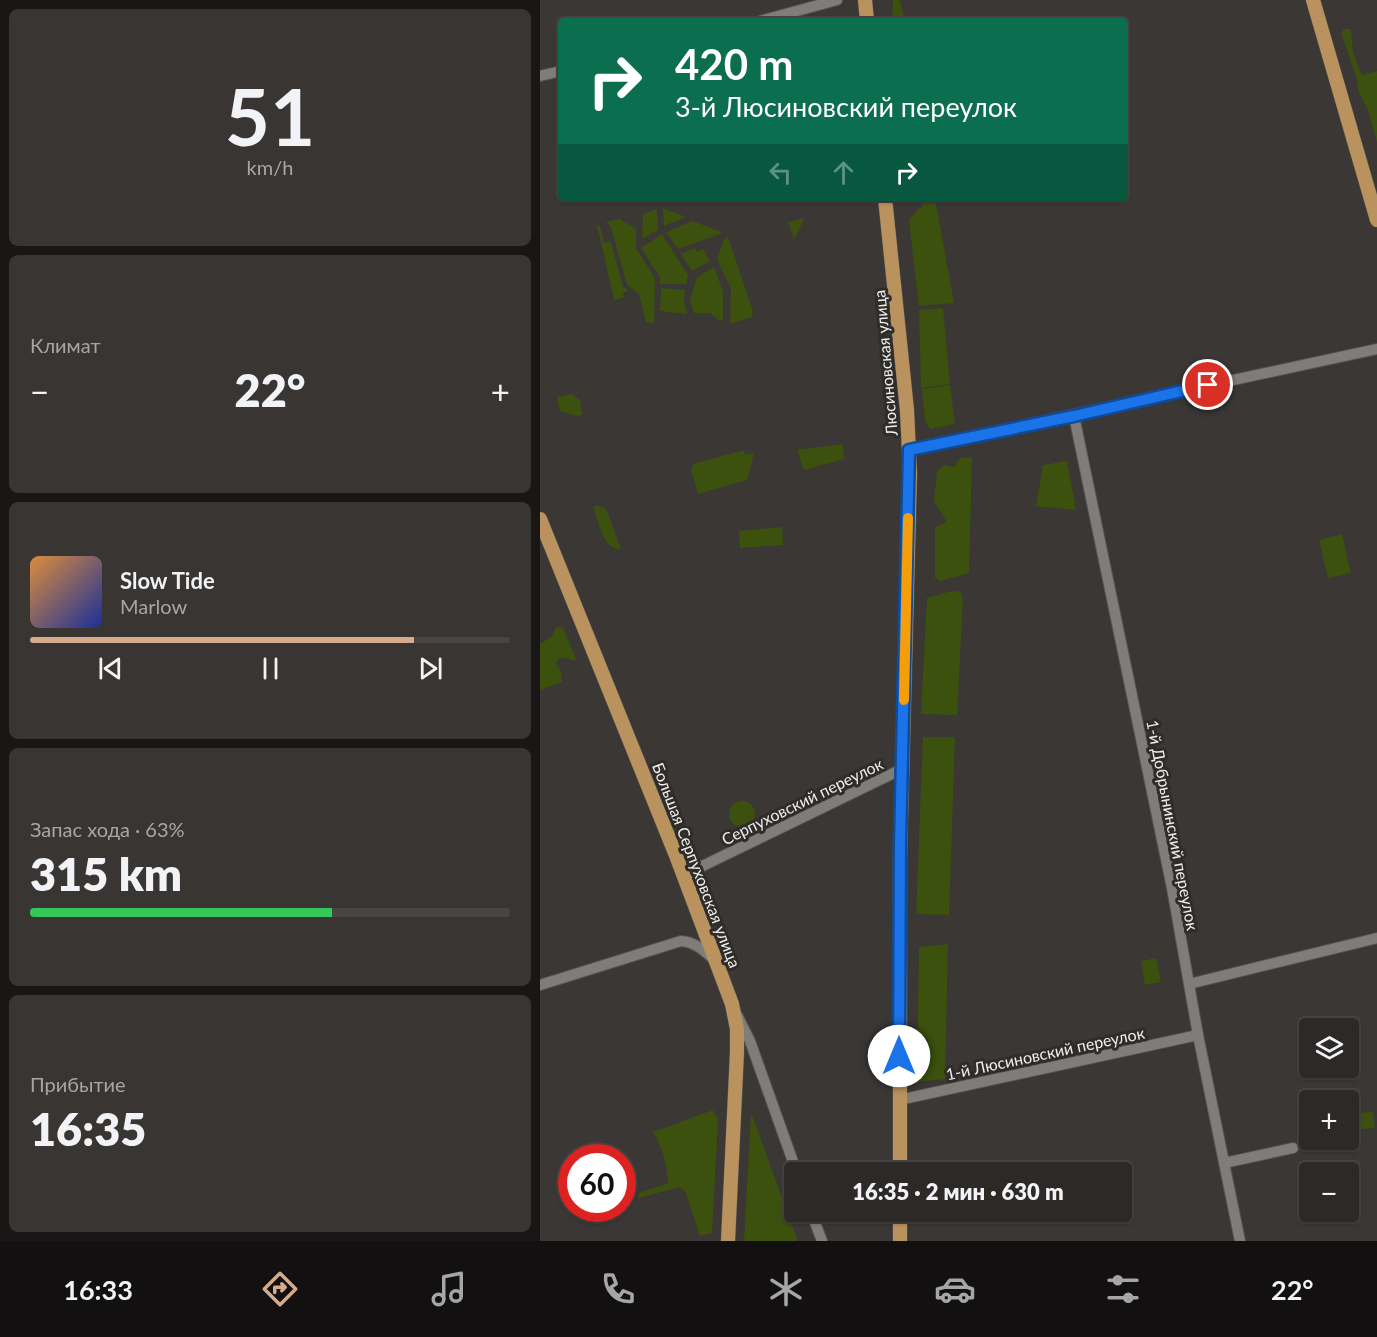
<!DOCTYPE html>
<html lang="ru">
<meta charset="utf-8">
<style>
body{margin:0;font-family:Lato,sans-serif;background:#383533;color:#f1f3f6;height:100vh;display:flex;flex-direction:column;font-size:22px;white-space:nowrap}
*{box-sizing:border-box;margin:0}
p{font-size:20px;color:#a6a6a7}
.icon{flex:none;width:33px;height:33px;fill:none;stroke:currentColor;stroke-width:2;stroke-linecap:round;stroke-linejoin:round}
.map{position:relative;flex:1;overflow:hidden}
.details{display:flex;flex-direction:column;gap:9px;padding:9px;background:#181715;width:540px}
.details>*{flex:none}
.guide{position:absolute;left:18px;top:18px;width:570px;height:183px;border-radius:6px;box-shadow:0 2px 4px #0004,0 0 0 2px #484544;background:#0b6e4f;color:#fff;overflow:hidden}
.controls{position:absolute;left:759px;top:1018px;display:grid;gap:12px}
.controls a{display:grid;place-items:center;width:60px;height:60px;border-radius:6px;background:#2c2927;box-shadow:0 2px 4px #0004,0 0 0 2px #484544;font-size:30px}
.speed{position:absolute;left:18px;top:1144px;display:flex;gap:12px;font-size:30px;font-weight:700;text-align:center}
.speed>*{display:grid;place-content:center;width:78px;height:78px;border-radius:50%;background:#2c2927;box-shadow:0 2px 4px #0004,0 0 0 2px #484544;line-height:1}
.speed .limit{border:9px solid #d22;background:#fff;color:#111}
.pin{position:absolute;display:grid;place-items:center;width:51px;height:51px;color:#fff;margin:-26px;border:3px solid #fff;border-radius:50%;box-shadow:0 2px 6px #0007}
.me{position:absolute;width:66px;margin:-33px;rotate:0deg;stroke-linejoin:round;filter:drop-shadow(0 0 4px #0008)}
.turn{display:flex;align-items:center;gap:21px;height:126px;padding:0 18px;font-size:27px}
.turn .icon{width:78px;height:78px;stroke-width:2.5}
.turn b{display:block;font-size:42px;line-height:51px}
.lanes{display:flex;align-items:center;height:57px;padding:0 18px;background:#0003;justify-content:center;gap:30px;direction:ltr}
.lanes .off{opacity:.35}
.big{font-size:45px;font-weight:800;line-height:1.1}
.details .card{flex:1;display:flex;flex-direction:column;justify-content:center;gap:9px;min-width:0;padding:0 21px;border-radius:9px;background:#383533}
.details .dial{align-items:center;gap:0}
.dial b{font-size:78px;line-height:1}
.song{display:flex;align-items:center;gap:18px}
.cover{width:72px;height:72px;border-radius:9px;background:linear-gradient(135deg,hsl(30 70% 55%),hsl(230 70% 35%))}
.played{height:6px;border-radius:3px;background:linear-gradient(90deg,#d6ab8b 80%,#484544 80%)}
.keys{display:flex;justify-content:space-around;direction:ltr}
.heat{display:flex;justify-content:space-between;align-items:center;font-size:33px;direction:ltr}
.charge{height:9px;border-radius:4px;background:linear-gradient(90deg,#34c759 63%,#484544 0)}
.trip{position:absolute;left:244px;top:1162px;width:348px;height:60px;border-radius:6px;background:#2c2927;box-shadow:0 2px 4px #0004,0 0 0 2px #484544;font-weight:800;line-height:60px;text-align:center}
.tab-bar{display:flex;height:96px;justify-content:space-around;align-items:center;background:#121010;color:#a6a6a7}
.tab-bar .icon{width:42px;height:42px}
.tab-bar .selected{color:#d6ab8b}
.tab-bar b{font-size:27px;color:#f1f3f6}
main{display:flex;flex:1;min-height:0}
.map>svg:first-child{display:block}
</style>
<main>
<section class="details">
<div class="card dial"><b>51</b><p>km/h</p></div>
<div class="card"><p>Климат</p>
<div class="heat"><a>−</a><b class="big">22°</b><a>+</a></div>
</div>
<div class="card">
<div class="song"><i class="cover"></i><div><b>Slow Tide</b><p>Marlow</p></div></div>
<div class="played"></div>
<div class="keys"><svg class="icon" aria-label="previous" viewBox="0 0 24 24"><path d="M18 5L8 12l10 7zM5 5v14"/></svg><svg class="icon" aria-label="pause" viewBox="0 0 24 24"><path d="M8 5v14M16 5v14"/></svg><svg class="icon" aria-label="next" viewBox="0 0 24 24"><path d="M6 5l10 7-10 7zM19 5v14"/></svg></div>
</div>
<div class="card"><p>Запас хода · 63%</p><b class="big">315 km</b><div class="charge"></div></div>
<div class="card"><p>Прибытие</p><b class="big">16:35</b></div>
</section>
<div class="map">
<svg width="837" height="1241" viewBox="0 0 837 1241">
<rect width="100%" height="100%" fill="#3a3734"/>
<g fill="#3b510d">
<polygon points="353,0 360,0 365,21 352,21"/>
<polygon points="804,29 811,29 813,53 822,75 837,71 837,142 829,113 818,90 817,79 801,33"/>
<polygon points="379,198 395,198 414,303 379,306 369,220 379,208 383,207"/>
<polygon points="123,208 146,217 124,226"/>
<polygon points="117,209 118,230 102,239 103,214"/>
<polygon points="265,218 254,239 248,222"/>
<polygon points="80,219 96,229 96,248 115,278 114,323 106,322 99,294 87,285 71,227 66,222"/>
<polygon points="153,221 183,233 138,249 126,232"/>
<polygon points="57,225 60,226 64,243 71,242 83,286 89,291 82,293 85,297 74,300"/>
<polygon points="122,234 148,275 147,284 120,284 120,277 101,248"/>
<polygon points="188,237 213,312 212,317 192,323 190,322 191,289 177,259 184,239"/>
<polygon points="155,248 157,252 163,249 170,261 152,271 141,254"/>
<polygon points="174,267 183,291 183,320 180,321 170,313 154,313 150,300 157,277"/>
<polygon points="121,288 145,290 144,300 147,314 120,311"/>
<polygon points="403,308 410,384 381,388 379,310"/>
<polygon points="410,385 415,424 390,429 385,421 382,389"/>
<polygon points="32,394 40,400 42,415 36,416 20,411 17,397"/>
<polygon points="303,444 304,459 264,470 257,450"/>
<polygon points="204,450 205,455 214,453 207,480 158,494 151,470 153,464"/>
<polygon points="420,458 432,458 429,573 400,581 395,578 395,527 407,522 394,501 397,471 404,465 414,467"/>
<polygon points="527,461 536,510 496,506 503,465"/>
<path d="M 57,505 L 64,508 L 67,511 L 81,549 C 63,551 58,520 53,506 Z"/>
<polygon points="242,527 243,545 200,548 199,531"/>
<polygon points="802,534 811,573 788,578 779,540"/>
<polygon points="420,591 423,599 417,715 381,714 387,598 408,592"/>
<polygon points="20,627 23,628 36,659 32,661 28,658 18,659 16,663 21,672 22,682 0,690 0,644 11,637 16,628"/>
<polygon points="383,737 415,737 409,915 376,914"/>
<circle cx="202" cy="814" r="13"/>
<polygon points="408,944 405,1079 377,1082 379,947"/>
<polygon points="616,958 621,982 605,985 601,961"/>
<path d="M 173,1110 L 178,1119 L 172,1233 L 160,1236 L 145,1191 L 140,1187 L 98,1198 L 99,1193 L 128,1183 C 127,1163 123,1148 113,1132 Z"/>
<polygon points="833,1112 835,1128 814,1130 812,1113"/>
<polygon points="211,1114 212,1115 258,1241 204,1241"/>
</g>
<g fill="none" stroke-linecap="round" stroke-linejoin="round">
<g stroke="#575452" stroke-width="12">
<g id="minor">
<polyline points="220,21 297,0"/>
<polyline points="0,76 21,71"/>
<polyline points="534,416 632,888 658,1035 700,1241"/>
<polyline points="369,450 837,349"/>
<polyline points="144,875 362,769"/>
<polyline points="649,984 837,938"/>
<path d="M 0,985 L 141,941 C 156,942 165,952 176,961"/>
<polyline points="197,1015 210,1041 257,1173"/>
<polyline points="359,1100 658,1035"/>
<polyline points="684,1163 753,1148"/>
<polyline points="271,1212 282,1241"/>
</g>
</g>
<g stroke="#575452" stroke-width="15">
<g id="major">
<polyline points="325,0 327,21"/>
<polyline points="773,0 837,220"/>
<polyline points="345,198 367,410 370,473 360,859 360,1173"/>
<polyline points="0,519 137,858 192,1004 197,1029 197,1052 188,1241"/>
<polyline points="360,1212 360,1241"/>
</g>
</g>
<use href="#minor" stroke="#7f7c79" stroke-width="10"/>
<use href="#major" stroke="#ba925d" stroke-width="14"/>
</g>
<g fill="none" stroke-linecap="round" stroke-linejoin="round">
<g stroke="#114b97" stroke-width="15">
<polyline id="route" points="359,1056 360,844 369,450 534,416 668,385"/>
</g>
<use href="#route" stroke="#1a73e8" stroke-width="10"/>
<polyline stroke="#f59e0b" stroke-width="10" points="364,700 368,518"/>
</g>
<g text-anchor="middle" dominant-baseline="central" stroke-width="6" stroke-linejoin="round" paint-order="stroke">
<g font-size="16" fill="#efeeec" stroke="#2f2d2a">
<text transform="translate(345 363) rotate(-95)">Люсиновская улица</text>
<text transform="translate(262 801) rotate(-26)">Серпуховский переулок</text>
<text transform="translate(633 825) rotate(79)">1-й Добрынинский переулок</text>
<text transform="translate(157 865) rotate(69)">Большая Серпуховская улица</text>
<text transform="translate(505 1053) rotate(-12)">1-й Люсиновский переулок</text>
</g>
</g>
</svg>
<div class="controls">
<a><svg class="icon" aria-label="layers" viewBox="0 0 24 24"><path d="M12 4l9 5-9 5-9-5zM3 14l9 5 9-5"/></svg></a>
<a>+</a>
<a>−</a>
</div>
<div class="speed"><div class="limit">60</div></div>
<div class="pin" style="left:668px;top:385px;background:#d93025"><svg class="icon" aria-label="arrive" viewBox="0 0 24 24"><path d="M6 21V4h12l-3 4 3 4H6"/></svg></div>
<svg class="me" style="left:359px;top:1056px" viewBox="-20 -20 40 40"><circle r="19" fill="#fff"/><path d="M0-13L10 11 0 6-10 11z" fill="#1a73e8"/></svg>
<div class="trip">16:35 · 2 мин · 630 m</div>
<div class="guide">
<div class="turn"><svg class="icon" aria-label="right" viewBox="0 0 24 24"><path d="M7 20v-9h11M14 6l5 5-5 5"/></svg><div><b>420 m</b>3-й Люсиновский переулок</div></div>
<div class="lanes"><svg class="icon off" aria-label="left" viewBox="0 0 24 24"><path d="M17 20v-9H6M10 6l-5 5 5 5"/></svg><svg class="icon off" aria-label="ahead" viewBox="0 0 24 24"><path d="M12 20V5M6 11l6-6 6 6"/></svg><svg class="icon" aria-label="right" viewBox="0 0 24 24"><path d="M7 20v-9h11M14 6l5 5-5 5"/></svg></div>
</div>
</div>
</main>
<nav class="tab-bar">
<b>16:33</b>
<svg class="icon selected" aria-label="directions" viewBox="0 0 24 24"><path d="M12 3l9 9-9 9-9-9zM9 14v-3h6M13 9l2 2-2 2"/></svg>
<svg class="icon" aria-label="music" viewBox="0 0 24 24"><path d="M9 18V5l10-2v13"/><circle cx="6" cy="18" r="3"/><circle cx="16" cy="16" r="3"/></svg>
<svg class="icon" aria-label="phone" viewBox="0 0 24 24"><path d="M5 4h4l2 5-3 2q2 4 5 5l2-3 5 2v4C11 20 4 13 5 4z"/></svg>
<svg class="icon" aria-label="climate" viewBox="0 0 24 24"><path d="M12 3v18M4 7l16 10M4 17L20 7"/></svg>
<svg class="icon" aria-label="car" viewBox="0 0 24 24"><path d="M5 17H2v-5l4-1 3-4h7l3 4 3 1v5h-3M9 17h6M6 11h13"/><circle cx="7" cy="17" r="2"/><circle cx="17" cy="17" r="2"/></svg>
<svg class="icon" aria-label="filters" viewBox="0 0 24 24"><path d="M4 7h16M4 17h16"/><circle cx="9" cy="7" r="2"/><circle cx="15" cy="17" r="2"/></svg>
<b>22°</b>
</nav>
